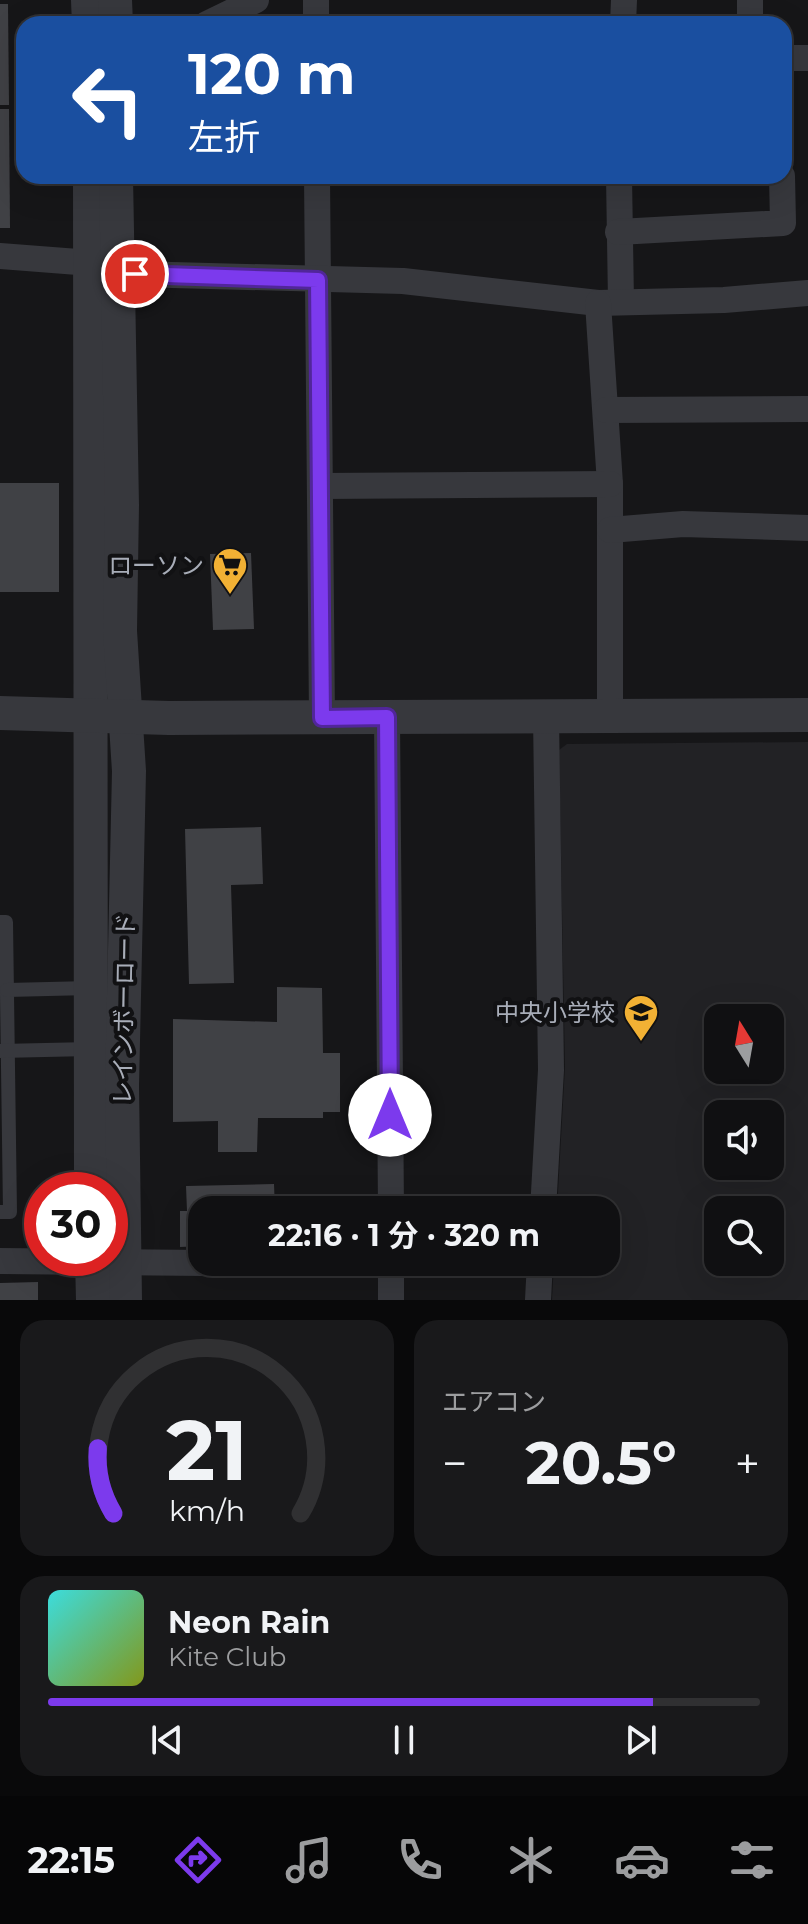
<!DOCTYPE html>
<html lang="ja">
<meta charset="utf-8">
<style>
body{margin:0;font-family:Montserrat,"Noto Sans JP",sans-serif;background:#19191b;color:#f1f3f6;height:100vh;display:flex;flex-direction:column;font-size:30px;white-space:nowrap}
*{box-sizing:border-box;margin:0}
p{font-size:26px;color:#9c9d9f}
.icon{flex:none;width:44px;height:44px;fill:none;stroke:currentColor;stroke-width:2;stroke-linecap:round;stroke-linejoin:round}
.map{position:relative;height:1300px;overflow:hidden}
.details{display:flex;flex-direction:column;gap:20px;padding:20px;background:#09090a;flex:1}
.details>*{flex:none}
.guide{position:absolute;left:16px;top:16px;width:776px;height:168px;border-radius:24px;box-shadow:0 8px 32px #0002,0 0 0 2px #303032;background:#1a4fa0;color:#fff;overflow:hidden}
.needle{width:52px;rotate:349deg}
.controls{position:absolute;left:704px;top:1004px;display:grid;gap:16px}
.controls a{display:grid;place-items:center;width:80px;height:80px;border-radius:16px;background:#101012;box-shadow:0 8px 32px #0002,0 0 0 2px #303032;font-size:40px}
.speed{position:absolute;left:24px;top:1172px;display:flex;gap:16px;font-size:40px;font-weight:700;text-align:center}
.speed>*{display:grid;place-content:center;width:104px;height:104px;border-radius:50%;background:#101012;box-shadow:0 8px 32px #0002,0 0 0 2px #303032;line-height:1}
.speed .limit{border:12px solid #d22;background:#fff;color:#111}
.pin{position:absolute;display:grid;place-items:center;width:68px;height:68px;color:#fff;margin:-34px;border:4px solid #fff;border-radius:50%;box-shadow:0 2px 8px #0007}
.me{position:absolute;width:88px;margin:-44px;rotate:0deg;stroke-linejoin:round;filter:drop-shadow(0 0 6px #0008)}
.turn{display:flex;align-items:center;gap:28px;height:168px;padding:0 40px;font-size:36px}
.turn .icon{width:104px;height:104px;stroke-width:2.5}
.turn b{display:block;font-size:56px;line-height:68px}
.big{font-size:60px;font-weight:700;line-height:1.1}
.details .card{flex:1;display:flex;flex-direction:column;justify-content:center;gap:12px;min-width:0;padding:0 28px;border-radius:24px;background:#19191b}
.details .dial{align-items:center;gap:0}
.dial svg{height:208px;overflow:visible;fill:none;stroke:#303032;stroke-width:7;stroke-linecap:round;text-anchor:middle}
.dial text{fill:#f1f3f6;stroke:none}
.song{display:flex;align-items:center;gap:24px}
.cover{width:96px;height:96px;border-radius:12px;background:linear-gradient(135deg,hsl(180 70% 55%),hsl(70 70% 35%))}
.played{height:8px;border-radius:4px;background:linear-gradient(90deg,#7c3aed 85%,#303032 85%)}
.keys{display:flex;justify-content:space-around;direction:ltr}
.heat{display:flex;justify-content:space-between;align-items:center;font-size:44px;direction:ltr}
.details .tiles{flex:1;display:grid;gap:20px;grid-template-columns:1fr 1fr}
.card:last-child{grid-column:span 2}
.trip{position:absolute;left:188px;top:1196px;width:432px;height:80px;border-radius:24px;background:#101012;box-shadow:0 8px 32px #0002,0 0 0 2px #303032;font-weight:700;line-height:80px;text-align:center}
.tabs{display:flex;height:128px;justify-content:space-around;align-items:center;background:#060607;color:#9c9d9f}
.tabs .icon{width:56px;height:56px}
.tabs .on{color:#7c3aed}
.tabs b{font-size:36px;color:#f1f3f6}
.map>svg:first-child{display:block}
</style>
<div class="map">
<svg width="808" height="1300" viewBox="0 0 808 1300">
<rect width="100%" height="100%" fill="#161618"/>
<path fill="#222225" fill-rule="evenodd" d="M 808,742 L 808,1300 L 552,1300 L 554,1262 L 606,1262 L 606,1210 L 557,1210 L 565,1067 L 559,750 L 567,744 ZM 718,1018 L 770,1018 L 770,1070 L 718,1070 ZM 718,1114 L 770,1114 L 770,1166 L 718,1166 ZM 718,1210 L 770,1210 L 770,1262 L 718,1262 Z"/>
<g fill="#404145">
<polygon points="0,4 8,4 9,105 0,105"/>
<polygon points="0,109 9,109 10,228 0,228"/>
<rect x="0" y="483" width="59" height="109"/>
<polygon points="251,553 254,629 213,630 210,554"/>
<polygon points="261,827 263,884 231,885 234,983 189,984 185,829"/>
<polygon points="277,987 322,988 323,1053 340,1053 340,1112 323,1112 323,1118 258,1118 257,1152 218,1152 218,1121 173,1122 173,1019 277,1022"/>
<polygon points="274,1184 275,1210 202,1210 202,1246 180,1247 180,1211 187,1211 186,1186"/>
<polygon points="38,1282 38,1300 0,1300 0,1283"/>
</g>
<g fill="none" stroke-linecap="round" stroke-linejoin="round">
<g stroke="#37383d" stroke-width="14">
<polyline points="0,922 6,922 10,1212 0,1212"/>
<polyline points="7,990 90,988"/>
<polyline points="0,1051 90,1049"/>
</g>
<g stroke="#37383d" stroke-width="26">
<polyline points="316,0 316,24"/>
<polyline points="750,0 750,24"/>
<polyline points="207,24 256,0"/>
<polyline points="623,24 624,0"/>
<polyline points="784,58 808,58"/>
<polyline points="317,176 322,718"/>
<polyline points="619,176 621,302"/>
<polyline points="618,232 783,223 782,176"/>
<polyline points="0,256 91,263 135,274 403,281 598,303 724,300 808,293"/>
<polyline points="598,303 610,484 610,714"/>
<polyline points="606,410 808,409"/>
<polyline points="321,486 610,484"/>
<polyline points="610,530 683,524 808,528"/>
<polyline points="387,717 391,1210"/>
<polyline points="543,1210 551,1070 546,716"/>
<polyline points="0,1261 391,1265"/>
<polyline points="391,1262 391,1300"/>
<polyline points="538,1300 540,1262"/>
</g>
<g stroke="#37383d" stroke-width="34">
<polyline points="88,0 89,24"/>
<polyline points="115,0 116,24"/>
<polyline points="90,176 91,1190"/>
<polyline points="116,176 122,505 120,631 129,771 122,1086 125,1300"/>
<polyline points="0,713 169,718 808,715"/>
<polyline points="92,1258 93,1300"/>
</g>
</g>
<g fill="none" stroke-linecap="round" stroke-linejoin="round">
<g stroke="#51269a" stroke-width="20">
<polyline id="route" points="135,274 318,280 322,718 387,717 390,1115"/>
</g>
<use href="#route" stroke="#7c3aed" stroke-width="14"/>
</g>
<defs>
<g id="supermarket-pin" transform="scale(1.8)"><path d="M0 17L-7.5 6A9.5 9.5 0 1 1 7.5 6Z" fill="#f2b134" stroke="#111113"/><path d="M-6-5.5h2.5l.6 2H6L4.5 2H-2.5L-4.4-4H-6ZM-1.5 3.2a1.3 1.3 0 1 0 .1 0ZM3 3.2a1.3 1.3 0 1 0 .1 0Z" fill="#111"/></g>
<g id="school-pin" transform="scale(1.8)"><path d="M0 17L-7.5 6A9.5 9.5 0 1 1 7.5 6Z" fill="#f2b134" stroke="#111113"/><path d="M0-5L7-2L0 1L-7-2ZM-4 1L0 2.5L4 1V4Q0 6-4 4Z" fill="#111"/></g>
</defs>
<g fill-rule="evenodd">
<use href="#supermarket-pin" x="230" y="565"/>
<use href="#school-pin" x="641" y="1012"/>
</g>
<g text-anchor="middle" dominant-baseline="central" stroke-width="8" stroke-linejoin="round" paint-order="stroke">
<g font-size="24" fill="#a8adb8" stroke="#111113" text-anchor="end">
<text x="204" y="565">ローソン</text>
<text x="615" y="1012">中央小学校</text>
</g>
<g font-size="24" fill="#a8adb8" stroke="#111113">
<text transform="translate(124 1009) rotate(-89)">レインボーロード</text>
</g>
</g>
</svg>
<div class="controls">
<a><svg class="needle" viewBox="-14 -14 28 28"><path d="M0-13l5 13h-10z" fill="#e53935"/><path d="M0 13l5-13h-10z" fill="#9c9d9f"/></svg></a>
<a><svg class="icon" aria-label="sound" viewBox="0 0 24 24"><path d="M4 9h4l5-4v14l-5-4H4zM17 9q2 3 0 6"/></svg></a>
<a><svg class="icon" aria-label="search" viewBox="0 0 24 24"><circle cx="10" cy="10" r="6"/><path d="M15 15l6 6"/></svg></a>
</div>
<div class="speed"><div class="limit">30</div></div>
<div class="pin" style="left:135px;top:274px;background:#d93025"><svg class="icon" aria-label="arrive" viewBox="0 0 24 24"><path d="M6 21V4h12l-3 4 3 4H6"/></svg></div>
<svg class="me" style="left:390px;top:1115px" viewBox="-20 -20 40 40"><circle r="19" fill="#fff"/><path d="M0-13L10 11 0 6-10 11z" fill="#7c3aed"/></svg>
<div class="trip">22:16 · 1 分 · 320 m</div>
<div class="guide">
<div class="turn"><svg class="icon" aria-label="left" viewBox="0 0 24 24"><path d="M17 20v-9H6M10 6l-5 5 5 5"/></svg><div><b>120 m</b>左折</div></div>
</div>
</div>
<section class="details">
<div class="tiles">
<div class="card dial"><svg viewBox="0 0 100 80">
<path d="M14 69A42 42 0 1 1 86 69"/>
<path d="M14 69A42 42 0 0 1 8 44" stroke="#7c3aed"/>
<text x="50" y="56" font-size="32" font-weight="700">21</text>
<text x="50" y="72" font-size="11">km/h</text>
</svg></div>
<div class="card"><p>エアコン</p>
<div class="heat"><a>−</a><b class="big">20.5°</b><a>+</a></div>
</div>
<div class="card">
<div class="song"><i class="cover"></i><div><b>Neon Rain</b><p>Kite Club</p></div></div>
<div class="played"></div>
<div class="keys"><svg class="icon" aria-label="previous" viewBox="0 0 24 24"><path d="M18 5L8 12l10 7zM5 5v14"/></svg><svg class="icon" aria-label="pause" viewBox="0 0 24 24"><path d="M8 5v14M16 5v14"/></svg><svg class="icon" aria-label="next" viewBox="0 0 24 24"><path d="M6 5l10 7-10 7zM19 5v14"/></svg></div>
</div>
</div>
</section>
<nav class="tabs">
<b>22:15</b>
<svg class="icon on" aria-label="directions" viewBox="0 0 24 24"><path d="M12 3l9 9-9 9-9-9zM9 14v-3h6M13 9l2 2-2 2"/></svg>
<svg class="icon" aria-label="music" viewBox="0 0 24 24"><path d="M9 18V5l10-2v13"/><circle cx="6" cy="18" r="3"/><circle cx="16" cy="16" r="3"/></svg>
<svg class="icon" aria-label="phone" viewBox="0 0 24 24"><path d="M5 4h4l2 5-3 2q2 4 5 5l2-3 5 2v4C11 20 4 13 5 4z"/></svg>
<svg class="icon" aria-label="climate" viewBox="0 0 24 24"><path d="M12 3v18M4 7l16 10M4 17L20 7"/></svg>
<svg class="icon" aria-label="car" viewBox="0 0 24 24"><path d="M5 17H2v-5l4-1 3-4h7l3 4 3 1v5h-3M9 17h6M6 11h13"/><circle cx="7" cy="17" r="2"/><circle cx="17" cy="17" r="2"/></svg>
<svg class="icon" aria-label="filters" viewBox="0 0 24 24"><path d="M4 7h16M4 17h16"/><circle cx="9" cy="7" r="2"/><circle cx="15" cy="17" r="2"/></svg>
</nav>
